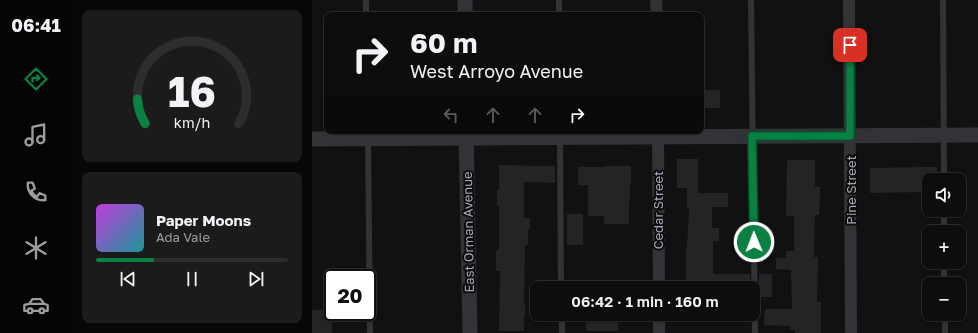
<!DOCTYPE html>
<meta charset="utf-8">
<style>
body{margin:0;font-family:"Golos Text",sans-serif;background:#1b1b1c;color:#f1f3f6;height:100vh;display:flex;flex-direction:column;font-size:15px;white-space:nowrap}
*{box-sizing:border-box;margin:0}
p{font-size:13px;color:#9a9c9e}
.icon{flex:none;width:22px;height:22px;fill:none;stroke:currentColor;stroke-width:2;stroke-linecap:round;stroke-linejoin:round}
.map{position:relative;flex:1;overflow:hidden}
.panel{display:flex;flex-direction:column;gap:10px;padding:10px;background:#070708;width:240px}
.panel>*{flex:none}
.banner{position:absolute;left:12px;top:12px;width:380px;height:122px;border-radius:8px;box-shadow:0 1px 3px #0004,0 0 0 1px #2d2d2e;background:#0d0d0e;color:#f1f3f6;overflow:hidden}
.fabs{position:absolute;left:610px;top:173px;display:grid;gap:8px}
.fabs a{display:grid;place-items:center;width:44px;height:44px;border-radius:8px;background:#0d0d0e;box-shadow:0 1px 3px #0004,0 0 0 1px #2d2d2e;font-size:20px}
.speed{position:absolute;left:12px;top:269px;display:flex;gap:8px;font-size:20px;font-weight:700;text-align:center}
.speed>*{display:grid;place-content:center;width:52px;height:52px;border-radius:50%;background:#0d0d0e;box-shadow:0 1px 3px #0004,0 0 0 1px #2d2d2e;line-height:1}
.speed .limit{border:2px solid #111;border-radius:6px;background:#fff;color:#111}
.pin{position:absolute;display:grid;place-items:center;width:34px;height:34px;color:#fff;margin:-17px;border-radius:8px;box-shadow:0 2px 6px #0006}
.me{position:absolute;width:44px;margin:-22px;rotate:359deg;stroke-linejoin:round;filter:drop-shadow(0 0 3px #0008)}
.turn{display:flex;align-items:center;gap:14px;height:84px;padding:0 20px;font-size:18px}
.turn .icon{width:52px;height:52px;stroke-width:2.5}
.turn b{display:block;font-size:28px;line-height:34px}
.lanes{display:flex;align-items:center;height:38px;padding:0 20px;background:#0003;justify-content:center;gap:20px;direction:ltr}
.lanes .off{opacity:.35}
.panel .widget{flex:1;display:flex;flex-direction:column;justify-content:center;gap:6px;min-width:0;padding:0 14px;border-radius:8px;background:#1b1b1c}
.panel .dial{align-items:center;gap:0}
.dial svg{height:104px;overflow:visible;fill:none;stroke:#2d2d2e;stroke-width:7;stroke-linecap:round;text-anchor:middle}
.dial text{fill:#f1f3f6;stroke:none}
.song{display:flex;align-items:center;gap:12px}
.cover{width:48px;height:48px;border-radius:6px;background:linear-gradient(135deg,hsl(290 70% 55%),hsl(180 70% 35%))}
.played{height:4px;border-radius:2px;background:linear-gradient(90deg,#0b8043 30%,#2d2d2e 30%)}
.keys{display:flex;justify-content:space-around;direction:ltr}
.trip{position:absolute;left:218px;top:281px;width:230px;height:40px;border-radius:8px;background:#0d0d0e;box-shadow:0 1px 3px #0004,0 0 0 1px #2d2d2e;font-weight:600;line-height:40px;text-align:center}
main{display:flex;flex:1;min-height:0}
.tabs{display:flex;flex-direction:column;width:72px;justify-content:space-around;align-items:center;background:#050506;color:#9a9c9e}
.tabs .icon{width:28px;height:28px}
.tabs .on{color:#0b8043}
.tabs b{font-size:18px;color:#f1f3f6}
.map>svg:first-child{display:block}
</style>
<main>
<nav class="tabs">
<b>06:41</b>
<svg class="icon on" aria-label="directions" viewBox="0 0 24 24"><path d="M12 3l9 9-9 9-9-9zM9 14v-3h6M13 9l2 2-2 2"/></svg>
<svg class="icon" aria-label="music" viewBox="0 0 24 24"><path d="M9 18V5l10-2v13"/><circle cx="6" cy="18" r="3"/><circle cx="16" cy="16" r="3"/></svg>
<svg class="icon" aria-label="phone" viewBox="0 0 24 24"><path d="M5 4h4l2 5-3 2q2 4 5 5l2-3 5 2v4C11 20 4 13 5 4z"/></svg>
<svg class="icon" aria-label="climate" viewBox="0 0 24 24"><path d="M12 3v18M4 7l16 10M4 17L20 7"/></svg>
<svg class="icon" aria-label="car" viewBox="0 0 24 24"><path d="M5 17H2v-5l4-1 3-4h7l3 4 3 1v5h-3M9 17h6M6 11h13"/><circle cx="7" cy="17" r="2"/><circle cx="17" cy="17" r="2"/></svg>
</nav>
<section class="panel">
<div class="widget dial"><svg viewBox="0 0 100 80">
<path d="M14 69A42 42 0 1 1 86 69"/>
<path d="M14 69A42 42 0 0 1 8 50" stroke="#0b8043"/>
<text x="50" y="56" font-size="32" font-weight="700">16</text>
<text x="50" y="72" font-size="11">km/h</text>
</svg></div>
<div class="widget">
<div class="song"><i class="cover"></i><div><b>Paper Moons</b><p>Ada Vale</p></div></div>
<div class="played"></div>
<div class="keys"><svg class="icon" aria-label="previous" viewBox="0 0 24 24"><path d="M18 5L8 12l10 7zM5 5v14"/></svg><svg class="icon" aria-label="pause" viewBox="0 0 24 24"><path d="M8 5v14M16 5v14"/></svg><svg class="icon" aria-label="next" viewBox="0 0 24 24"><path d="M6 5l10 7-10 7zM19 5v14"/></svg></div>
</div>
</section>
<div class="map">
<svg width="666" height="333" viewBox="0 0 666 333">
<rect width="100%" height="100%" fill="#111112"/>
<g fill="#232426">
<rect x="389" y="90" width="19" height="18"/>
<polygon points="365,159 386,159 386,193 416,193 416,207 400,207 400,228 407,228 407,241 401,241 401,274 438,274 438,288 374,288 374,248 375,248 377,207 375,207 375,188 365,188"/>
<polygon points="475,160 503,160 503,187 508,187 508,200 507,215 503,215 502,257 506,257 505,302 509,302 509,333 483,333 483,330 478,330 478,326 452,325 453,309 480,309 479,270 464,269 464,258 474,258 474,251 482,251 482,216 474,216"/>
<polygon points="187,165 243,166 243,183 212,182 212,218 218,218 218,229 216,229 216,245 213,245 212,304 213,304 213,316 212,316 212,331 187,331 188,271 184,271 184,250 187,250 187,206 185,206 185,190 187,190"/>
<polygon points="294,166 319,166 319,184 318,184 318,201 317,201 317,224 292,224 292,216 276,216 276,185 266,185 266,167 294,167"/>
<polygon points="611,167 625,167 625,180 617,180 617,192 558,193 558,168"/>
<rect x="255" y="214" width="16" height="31"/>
<rect x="447" y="274" width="13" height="23"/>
<polygon points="0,310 11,310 11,318 20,318 20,333 0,333"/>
<polygon points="274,314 286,314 286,317 306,317 306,331 274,331"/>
</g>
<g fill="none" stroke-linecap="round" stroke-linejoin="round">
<g stroke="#323337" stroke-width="6">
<polyline points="54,0 54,15"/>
<polyline points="247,0 247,15"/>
<polyline points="439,0 443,333"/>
<polyline points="631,0 632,180"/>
<polyline points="56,131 58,333"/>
<polyline points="248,139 249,288"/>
<polyline points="632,210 632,232"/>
<polyline points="632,262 632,284"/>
<polyline points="250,314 250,333"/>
<polyline points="633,314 633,333"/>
</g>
<g stroke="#323337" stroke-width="12">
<polyline points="344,0 345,15"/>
<polyline points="537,0 539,333"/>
<polyline points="346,131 347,288"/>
<polyline points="347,314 347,333"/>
</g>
<g stroke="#323337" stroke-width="15">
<polyline points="153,0 153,15"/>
<polyline points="154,131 158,333"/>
<polyline points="0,139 666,135"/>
</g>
</g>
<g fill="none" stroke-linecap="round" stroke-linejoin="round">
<g stroke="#07532c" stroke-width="10">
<polyline id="route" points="442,242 440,136 538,136 538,45"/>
</g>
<use href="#route" stroke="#0b8043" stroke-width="7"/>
</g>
<g text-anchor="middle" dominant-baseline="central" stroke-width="4" stroke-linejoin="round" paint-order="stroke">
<g font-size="13" fill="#a2a8b3" stroke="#0c0c0d">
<text transform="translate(539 190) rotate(-90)">Pine Street</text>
<text transform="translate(346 210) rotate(-90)">Cedar Street</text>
<text transform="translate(156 232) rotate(-91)">East Orman Avenue</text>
</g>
</g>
</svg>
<div class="fabs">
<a><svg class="icon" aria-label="sound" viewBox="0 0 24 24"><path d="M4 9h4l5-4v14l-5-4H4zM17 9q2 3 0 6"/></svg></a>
<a>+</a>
<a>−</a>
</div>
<div class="speed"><div class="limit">20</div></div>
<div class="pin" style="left:538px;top:45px;background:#d93025"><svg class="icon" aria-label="arrive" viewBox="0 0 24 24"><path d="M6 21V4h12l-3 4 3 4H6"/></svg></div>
<svg class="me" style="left:442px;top:242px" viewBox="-20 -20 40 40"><circle r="17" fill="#0b8043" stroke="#fff" stroke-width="3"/><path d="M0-11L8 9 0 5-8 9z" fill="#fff"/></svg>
<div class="trip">06:42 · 1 min · 160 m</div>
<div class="banner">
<div class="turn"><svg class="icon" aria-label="right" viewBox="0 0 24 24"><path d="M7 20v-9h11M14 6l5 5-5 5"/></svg><div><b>60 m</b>West Arroyo Avenue</div></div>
<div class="lanes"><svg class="icon off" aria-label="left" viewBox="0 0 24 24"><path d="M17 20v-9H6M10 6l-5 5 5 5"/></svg><svg class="icon off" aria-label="ahead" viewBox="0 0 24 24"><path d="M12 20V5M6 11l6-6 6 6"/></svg><svg class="icon off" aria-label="ahead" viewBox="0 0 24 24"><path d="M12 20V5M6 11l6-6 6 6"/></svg><svg class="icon" aria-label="right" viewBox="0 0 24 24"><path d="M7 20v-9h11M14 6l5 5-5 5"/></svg></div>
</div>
</div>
</main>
